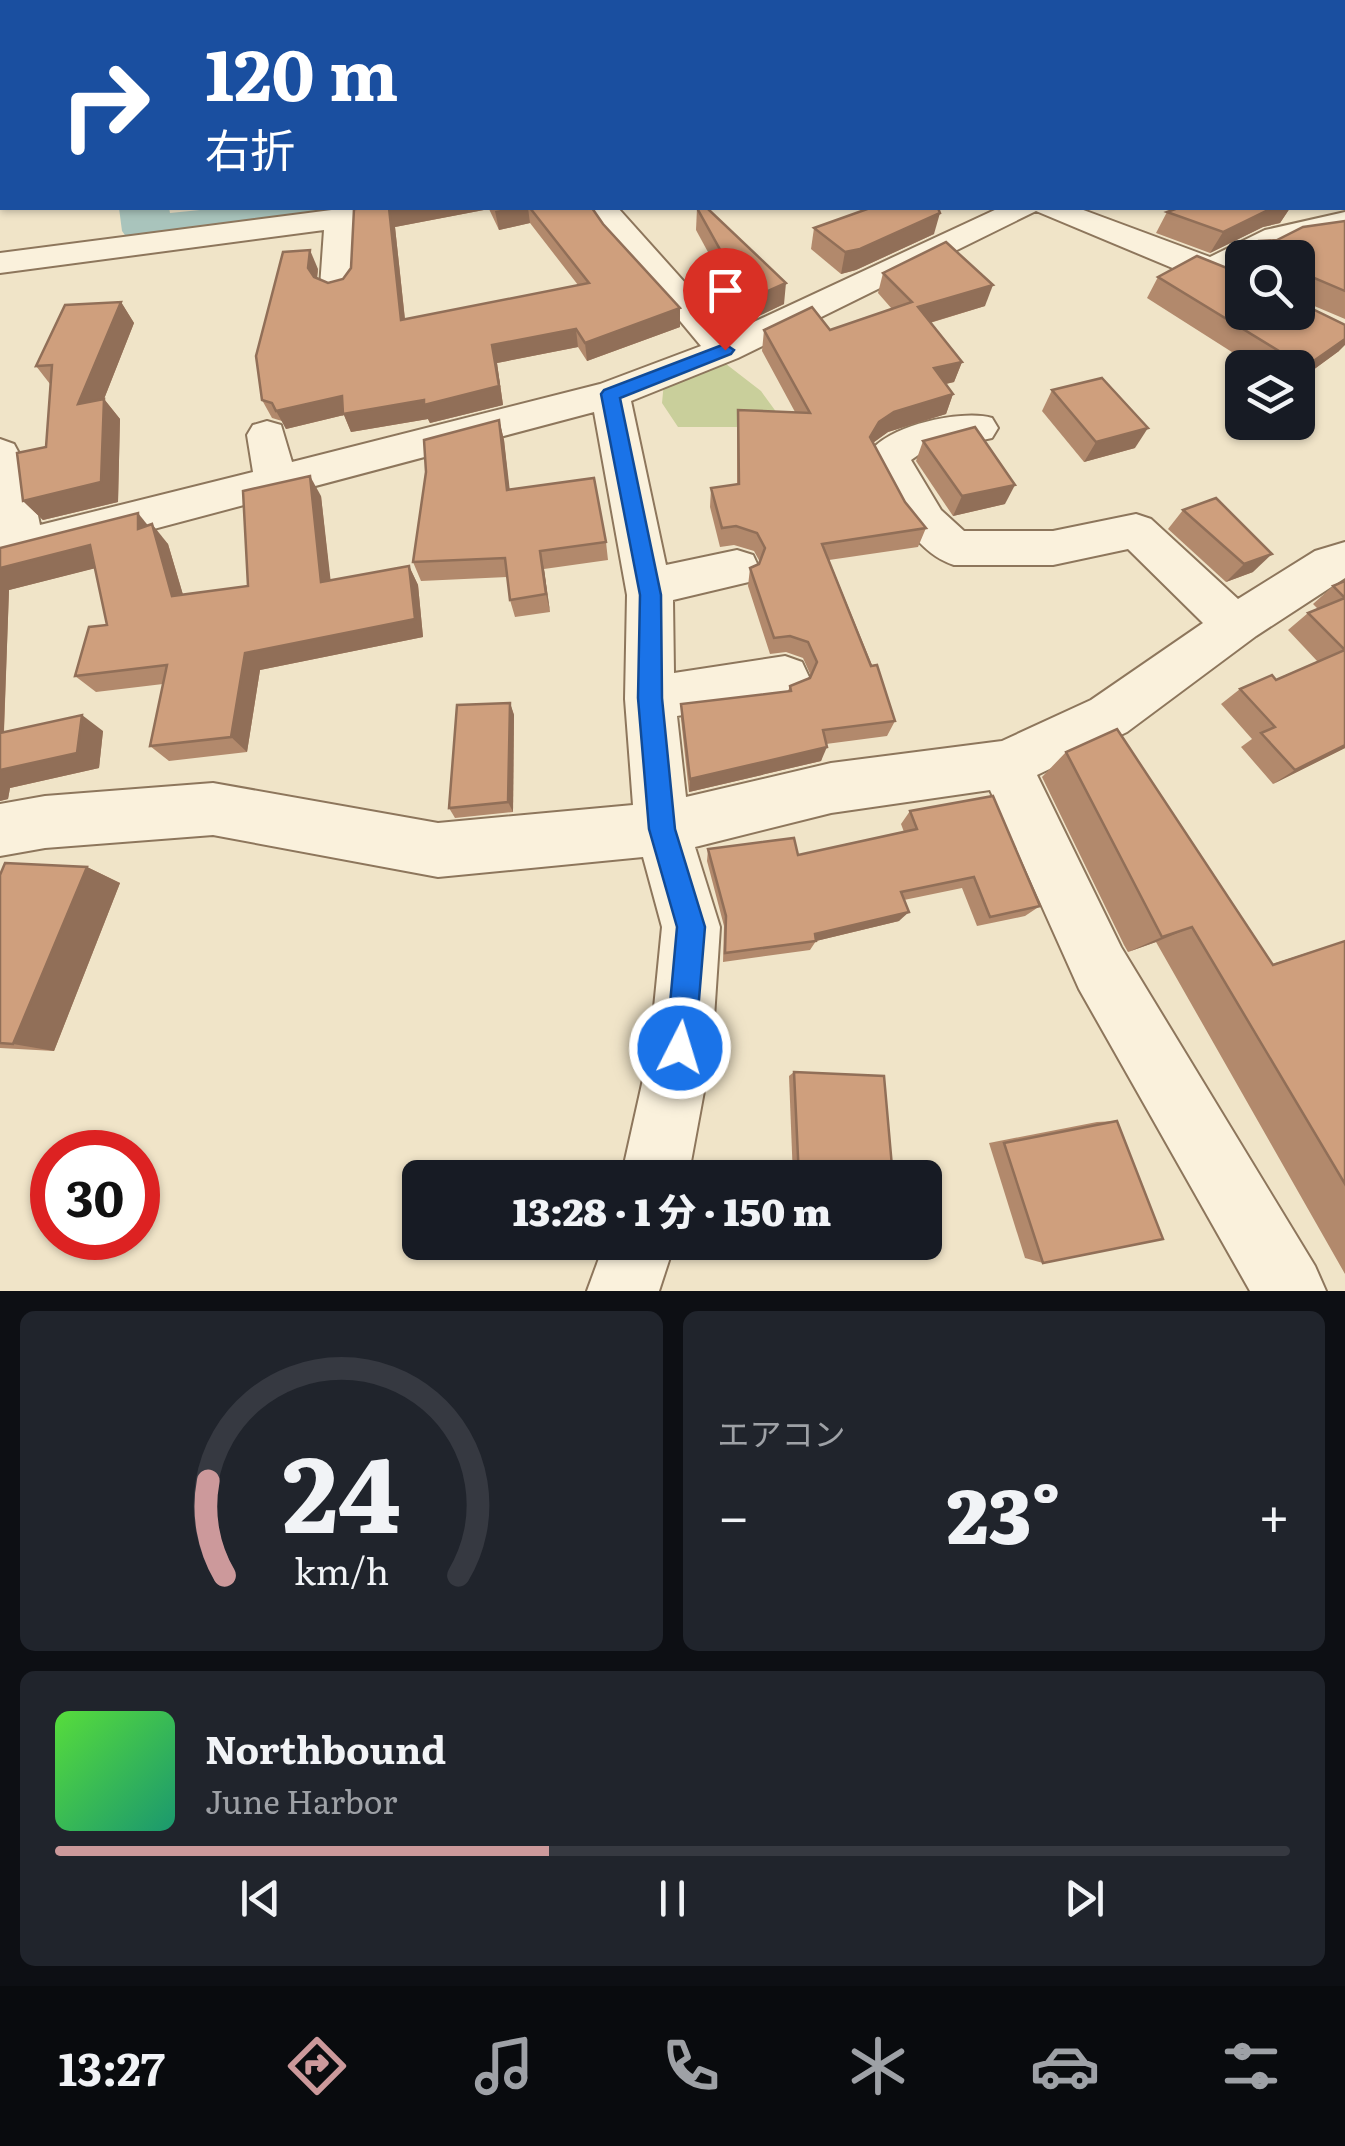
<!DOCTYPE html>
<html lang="ja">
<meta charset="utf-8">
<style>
body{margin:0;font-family:Literata,"Noto Sans JP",serif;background:#20242c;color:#f1f3f6;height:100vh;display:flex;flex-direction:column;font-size:38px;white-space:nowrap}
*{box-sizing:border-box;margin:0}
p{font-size:32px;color:#9ea1a6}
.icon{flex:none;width:55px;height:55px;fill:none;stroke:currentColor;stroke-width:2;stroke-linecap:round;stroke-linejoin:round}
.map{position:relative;height:1291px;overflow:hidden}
.side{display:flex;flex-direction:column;gap:20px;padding:20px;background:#0d0f14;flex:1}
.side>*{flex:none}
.top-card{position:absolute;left:0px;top:0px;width:1345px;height:210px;box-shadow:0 2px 8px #0004;background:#1a4fa0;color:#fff;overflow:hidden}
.controls{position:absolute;left:1225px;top:240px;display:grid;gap:20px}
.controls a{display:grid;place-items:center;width:90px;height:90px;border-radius:15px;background:#171b24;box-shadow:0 2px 8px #0004;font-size:50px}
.speed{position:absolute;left:30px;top:1130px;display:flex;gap:20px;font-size:50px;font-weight:700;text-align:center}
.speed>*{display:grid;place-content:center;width:130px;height:130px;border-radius:50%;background:#171b24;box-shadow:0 2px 8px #0004;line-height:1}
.speed .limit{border:15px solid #d22;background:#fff;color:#111}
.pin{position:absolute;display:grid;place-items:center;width:85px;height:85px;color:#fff;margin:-102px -42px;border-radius:50% 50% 50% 0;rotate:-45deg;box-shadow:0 0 10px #0007}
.pin .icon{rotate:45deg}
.me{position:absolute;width:110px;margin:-55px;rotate:5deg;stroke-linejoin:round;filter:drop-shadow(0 0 8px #0008)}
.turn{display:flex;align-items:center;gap:35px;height:210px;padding:0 40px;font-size:45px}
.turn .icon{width:130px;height:130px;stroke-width:2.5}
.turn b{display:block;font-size:70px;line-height:85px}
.big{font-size:75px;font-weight:800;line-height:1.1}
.side .tile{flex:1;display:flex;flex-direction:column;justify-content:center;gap:15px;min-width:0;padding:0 35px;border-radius:15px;background:#20242c}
.side .dial{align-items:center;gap:0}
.dial svg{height:260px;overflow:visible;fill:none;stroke:#363941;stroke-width:7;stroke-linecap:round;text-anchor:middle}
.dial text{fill:#f1f3f6;stroke:none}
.song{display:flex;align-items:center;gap:30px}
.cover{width:120px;height:120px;border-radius:15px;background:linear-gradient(135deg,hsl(110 70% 55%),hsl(160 70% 35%))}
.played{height:10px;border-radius:5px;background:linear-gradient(90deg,#cc999b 40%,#363941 40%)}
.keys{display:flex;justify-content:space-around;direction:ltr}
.heat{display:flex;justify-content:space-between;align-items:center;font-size:55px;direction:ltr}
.side .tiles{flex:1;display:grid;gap:20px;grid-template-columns:1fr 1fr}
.tile:last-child{grid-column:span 2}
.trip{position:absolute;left:402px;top:1160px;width:540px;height:100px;border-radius:15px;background:#171b24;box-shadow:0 2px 8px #0004;font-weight:800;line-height:100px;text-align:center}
.menu{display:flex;height:160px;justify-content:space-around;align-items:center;background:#090b0e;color:#9ea1a6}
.menu .icon{width:70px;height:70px}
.menu .on{color:#cc999b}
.menu b{font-size:45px;color:#f1f3f6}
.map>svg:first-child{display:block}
</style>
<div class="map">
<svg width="1345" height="1291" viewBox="0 0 1345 1291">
<rect width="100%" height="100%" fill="#f0e4c8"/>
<polygon fill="#c9cf9b" points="717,357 761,391 777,413 815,427 678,427 662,403 664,382"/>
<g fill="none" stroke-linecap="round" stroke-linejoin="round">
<polygon fill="#a9c4bc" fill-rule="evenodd" points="119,208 169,208 170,213 220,208 373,208 366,219 348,223 148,246 130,242 122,231"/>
<g stroke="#8d765c" stroke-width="4">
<g id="minor">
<rect x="1342" y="9" width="3" height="14"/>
<polygon points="347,208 431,208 426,215 357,225 354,287 349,294 337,298 325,294 320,287 324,230 0,273 0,253"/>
<path d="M 586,208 L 618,208 L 730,333 L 999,208 L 1078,208 L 1210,257 L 1265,230 L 1345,212 L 1345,232 L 1287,244 L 1261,258 L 1242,258 L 1242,267 L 1237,269 L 1242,272 L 1242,297 L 1036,211 L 738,358 L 631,401 L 666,565 L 737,550 L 753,555 L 759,568 L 753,581 L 673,600 L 674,673 L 785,656 L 802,662 L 809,677 L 802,692 L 785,698 L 677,716 L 686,797 L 831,763 L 1002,741 L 1091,700 L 1203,623 L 1128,549 L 1053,565 L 954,565 C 908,550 889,494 868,455 C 884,426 962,409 992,418 L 998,428 L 992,438 L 921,453 L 911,460 L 941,510 L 964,531 L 1053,531 L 1136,514 L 1151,519 L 1238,599 L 1315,551 L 1345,542 L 1345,578 L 1256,636 L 1127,732 L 1037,775 L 1121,947 L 1315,1266 L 1326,1291 L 1250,1291 L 1079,989 L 990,790 L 831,813 L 695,847 L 720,927 L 712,1048 L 688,1178 L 621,1178 L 650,1048 L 662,927 L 643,857 L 438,877 L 213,835 L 45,848 L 0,856 L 0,804 L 45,796 L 213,783 L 438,823 L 633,805 L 625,699 L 627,595 L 594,412 L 22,564 L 6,559 L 0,547 L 0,439 L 14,444 L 29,472 L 40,525 L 253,472 L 247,435 L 253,425 L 267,421 L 281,425 L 292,462 L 600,384 L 701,346 Z"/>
<polygon points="605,1242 675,1242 659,1291 587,1291"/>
</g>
</g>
<g stroke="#8d765c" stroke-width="60">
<polyline id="tertiary" points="37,2 47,0"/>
</g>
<use href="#minor" fill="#faf1dc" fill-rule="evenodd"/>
<use href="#tertiary" stroke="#faf1dc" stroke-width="55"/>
</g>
<g fill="#b2896c" fill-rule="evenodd">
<polygon points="2,6 2,101 0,101 0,7"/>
<path d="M 368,208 L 592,208 L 680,327 L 587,361 L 578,347 L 497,363 L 503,405 L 430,423 L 428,419 L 351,432 L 344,415 L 286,429 L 282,421 L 272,418 L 262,400 L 318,269 L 317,278 L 328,283 L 343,279 L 351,268 ZM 489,209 L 499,230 L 530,223 L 578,285 L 405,319 L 395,227 Z"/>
<polygon points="697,208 784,304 746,322 696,230"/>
<polygon points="1178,208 1290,208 1280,223 1263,227 1210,253 1156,233 1167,212"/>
<polygon points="1345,221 1345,319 1300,300 1298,303 1339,351 1298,381 1298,368 1257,368 1147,298 1158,277 1298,312 1298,258 1248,258 1259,241 1277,240"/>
<polygon points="814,228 934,234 856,270 841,274 811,249"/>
<polygon points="883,273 985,306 930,323 962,362 954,382 946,384 953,394 946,414 888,432 873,443 905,502 926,528 918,547 829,560 895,721 887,736 826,744 821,761 689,792 681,719 681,704 788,691 790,686 810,678 811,676 803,658 786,652 770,654 748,586 750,568 759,564 760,562 754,551 734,545 720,547 710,507 711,488 737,484 737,430 738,410 795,412 762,351 764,330 830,330 892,309 878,293"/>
<polygon points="121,302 134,323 104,399 120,419 118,502 43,520 23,501 46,447 50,384 36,366"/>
<polygon points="1052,390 1135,448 1084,462 1042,411"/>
<polygon points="499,420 504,440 509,489 606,542 608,560 544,569 550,612 515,617 510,600 507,577 421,581 413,562"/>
<polygon points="923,441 1005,504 953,516 916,461"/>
<polygon points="321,496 330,580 409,566 418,585 423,637 260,670 247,752 169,761 150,746 163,684 96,692 75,676 107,625 95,568 9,590 4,732 103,731 99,768 10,788 8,799 0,801 0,548 148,526 168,544 183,595 248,586"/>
<polygon points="1183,510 1253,572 1226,582 1168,529"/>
<polygon points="1345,581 1345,748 1273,784 1241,747 1252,739 1221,704 1240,689 1276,680 1318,662 1288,630 1308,613 1318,609 1313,604 1333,586"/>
<polygon points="510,703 514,715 513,812 455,818 449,808"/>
<polygon points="1066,752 1272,964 1345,941 1345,1274 1156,942 1128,952 1124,945 1042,777"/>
<polygon points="910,811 1040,906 1025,916 977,926 962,888 904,900 899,921 816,941 810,950 723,962 724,926 707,861 708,849 798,855 904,832 901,824"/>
<polygon points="87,867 120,883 54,1051 0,1048 0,875"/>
<polygon points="794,1072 893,1178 793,1178 789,1076"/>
<polygon points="1117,1121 1043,1263 1025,1258 989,1143 1097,1122"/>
</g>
<g fill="#916f58">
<polygon points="83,0 103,0 93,2 84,2"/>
<polygon points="218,0 258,0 249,2 219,2"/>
<polygon points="1345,138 1345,157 1342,157 1342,139"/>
<polygon points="389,208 489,208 489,209 395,227 407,339 401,320"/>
<polygon points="511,208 528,208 530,223 499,230 495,211"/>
<polygon points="1272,208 1290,208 1280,223 1263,227 1210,253 1223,232"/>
<polygon points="940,213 934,234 856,270 841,274 845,252"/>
<polygon points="310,250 318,269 316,287 308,268"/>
<polygon points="786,283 784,304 746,322 748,300"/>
<polygon points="993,285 985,306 912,328 918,307"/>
<polygon points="121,302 134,323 104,399 120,419 118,502 43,520 23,501 78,404"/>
<polygon points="680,308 680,327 587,361 585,343"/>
<polygon points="576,329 578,347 497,363 503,405 430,423 428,419 351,432 344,415 286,429 276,411 342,396 492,345"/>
<polygon points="1345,339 1345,345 1339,351 1298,381 1298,376 1305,367"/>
<polygon points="962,362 954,382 927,388 934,368"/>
<polygon points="953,394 946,414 888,432 874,442 870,437 879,422 894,412"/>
<polygon points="499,420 504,440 512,509 507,490"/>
<polygon points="1148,428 1135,448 1084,462 1096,442"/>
<polygon points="310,476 321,496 333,601 321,582"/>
<polygon points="1015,485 1005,504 953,516 962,496"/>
<polygon points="138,513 154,533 138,529"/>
<polygon points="152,524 168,544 189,615 172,596"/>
<polygon points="90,545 108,565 9,590 3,753 0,751 0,568"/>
<polygon points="540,551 544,569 550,612 546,594"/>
<polygon points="1272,554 1253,572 1226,582 1244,564"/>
<polygon points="409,566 418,585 423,637 260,670 247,752 231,737 245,653"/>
<polygon points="510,703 514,715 513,812 508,802"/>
<polygon points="82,715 103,731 99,768 10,788 8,799 0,801 0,770"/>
<polygon points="1345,745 1345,748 1273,784 1295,770"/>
<polygon points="827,747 821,761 689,792 690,779"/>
<polygon points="87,867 120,883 54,1051 13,1044"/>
<polygon points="909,912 899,921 816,941 815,934"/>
<polygon points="1192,927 1156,942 1128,952 1162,937"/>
</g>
<g fill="#cf9f7d" stroke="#916f58" stroke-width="2.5">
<polygon points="61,0 74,0 76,2 60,2"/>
<polygon points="291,0 884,0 890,2 293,2"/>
<polygon points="1060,0 1315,0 1318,2 1064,2"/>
<polygon points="2,6 2,82 0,83 0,7"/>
<polygon points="1342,27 1345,30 1345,138 1342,139"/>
<polygon points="368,208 393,208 389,208 401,320 589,283 530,208 592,208 603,224 680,308 585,343 576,329 492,345 499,386 424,405 424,400 343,414 342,396 276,411 272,403 262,400 256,356 283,252 310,250 308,268 314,277 328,283 343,279 351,268 354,209"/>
<polygon points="697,208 707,208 786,283 748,300"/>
<polygon points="870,208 938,208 940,213 860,249 845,252 814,228"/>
<polygon points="1178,208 1272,208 1223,232 1167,212"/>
<polygon points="1345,221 1345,291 1312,277 1310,287 1298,288 1298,258 1258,258 1259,241 1277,240 1303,227"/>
<polygon points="946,242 993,285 918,307 962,362 934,368 953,394 894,412 879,422 870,437 905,502 926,528 822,544 871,666 877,665 895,721 823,730 827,747 690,779 681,704 791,691 790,686 810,678 817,662 808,642 790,636 774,638 750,568 759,564 765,548 757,533 736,526 722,528 711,488 739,484 738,410 810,413 764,330 812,307 830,330 912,302 883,273"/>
<polygon points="1197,256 1242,274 1242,312 1298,312 1298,302 1345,325 1345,339 1305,367 1158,277"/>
<polygon points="121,302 78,404 104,399 101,482 23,501 17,453 46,447 52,365 36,366 65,305"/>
<polygon points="1102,378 1148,428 1096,442 1052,390"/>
<polygon points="499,420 507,490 594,478 606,542 540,551 546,594 510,600 505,558 413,562 426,472 424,440"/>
<polygon points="975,427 1015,485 962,496 923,441"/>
<polygon points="310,476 321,582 409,566 415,619 245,653 231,737 150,746 167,665 75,676 89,627 107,625 90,545 0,568 0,548 138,513 138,529 152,524 172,596 248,586 243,491"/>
<polygon points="1216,498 1272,554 1244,564 1183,510"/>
<polygon points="1345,581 1345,745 1295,770 1261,733 1275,727 1240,689 1272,675 1276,680 1345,650 1308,613 1345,598 1333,586"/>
<polygon points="510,703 508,802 449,808 457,705"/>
<polygon points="82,715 77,753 0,770 0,733"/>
<polygon points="1117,729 1273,965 1345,941 1345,1184 1192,927 1162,937 1066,752"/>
<polygon points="993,796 1040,906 990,917 974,877 901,892 909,912 815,934 816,941 725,953 726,916 708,849 794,838 798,855 917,829 910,811"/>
<polygon points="5,863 87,867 13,1044 0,1043 0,875"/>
<polygon points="794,1072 884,1076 893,1178 799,1178"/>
<polygon points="1117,1121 1163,1239 1043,1263 1004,1143"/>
<polygon points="801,1242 898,1242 899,1252 801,1246"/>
</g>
<polygon fill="#1a73e8" stroke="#114b97" stroke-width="2.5" points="725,344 734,350 731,354 620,398 661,595 662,698 675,829 705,927 695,1048 691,1059 680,1063 670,1059 666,1048 677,927 649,829 638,698 640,595 601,394 604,390"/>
</svg>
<div class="controls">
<a><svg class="icon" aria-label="search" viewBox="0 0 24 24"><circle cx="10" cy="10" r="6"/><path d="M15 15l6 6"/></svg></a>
<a><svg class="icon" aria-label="layers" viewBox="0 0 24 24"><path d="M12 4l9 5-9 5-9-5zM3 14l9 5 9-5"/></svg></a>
</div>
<div class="speed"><div class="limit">30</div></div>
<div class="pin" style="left:725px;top:350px;background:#d93025"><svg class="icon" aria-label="arrive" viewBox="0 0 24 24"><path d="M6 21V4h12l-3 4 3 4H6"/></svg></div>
<svg class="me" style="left:680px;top:1048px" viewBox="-20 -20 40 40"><circle r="17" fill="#1a73e8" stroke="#fff" stroke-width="3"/><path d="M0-11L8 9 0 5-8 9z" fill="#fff"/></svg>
<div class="trip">13:28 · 1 分 · 150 m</div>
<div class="top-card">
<div class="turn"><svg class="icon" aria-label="right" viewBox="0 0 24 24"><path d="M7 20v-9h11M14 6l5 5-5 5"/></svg><div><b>120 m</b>右折</div></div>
</div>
</div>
<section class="side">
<div class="tiles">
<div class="tile dial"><svg viewBox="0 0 100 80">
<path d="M14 69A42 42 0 1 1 86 69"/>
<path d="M14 69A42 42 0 0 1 9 40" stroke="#cc999b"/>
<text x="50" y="56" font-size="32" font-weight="700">24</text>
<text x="50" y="72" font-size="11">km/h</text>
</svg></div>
<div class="tile"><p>エアコン</p>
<div class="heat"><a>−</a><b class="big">23°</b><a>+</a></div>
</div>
<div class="tile">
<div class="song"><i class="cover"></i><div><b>Northbound</b><p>June Harbor</p></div></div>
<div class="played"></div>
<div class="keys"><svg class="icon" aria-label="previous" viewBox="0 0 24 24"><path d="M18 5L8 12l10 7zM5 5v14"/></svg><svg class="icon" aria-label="pause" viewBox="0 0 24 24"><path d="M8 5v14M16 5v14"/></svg><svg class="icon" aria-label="next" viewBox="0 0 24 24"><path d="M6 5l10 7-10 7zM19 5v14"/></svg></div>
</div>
</div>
</section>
<nav class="menu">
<b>13:27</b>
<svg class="icon on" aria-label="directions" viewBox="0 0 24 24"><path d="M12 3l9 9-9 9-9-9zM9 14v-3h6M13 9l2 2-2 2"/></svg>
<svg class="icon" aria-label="music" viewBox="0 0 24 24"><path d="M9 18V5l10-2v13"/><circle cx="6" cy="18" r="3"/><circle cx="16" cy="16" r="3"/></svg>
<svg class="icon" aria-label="phone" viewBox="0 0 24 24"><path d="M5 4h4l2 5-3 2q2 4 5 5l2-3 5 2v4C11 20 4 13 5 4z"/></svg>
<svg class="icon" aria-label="climate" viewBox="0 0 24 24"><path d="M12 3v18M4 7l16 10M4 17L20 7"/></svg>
<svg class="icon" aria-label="car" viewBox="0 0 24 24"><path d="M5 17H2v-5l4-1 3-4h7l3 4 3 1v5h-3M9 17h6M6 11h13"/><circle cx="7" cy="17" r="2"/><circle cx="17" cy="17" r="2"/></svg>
<svg class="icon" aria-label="filters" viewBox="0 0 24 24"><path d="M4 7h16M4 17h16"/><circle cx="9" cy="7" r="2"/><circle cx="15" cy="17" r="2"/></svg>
</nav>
